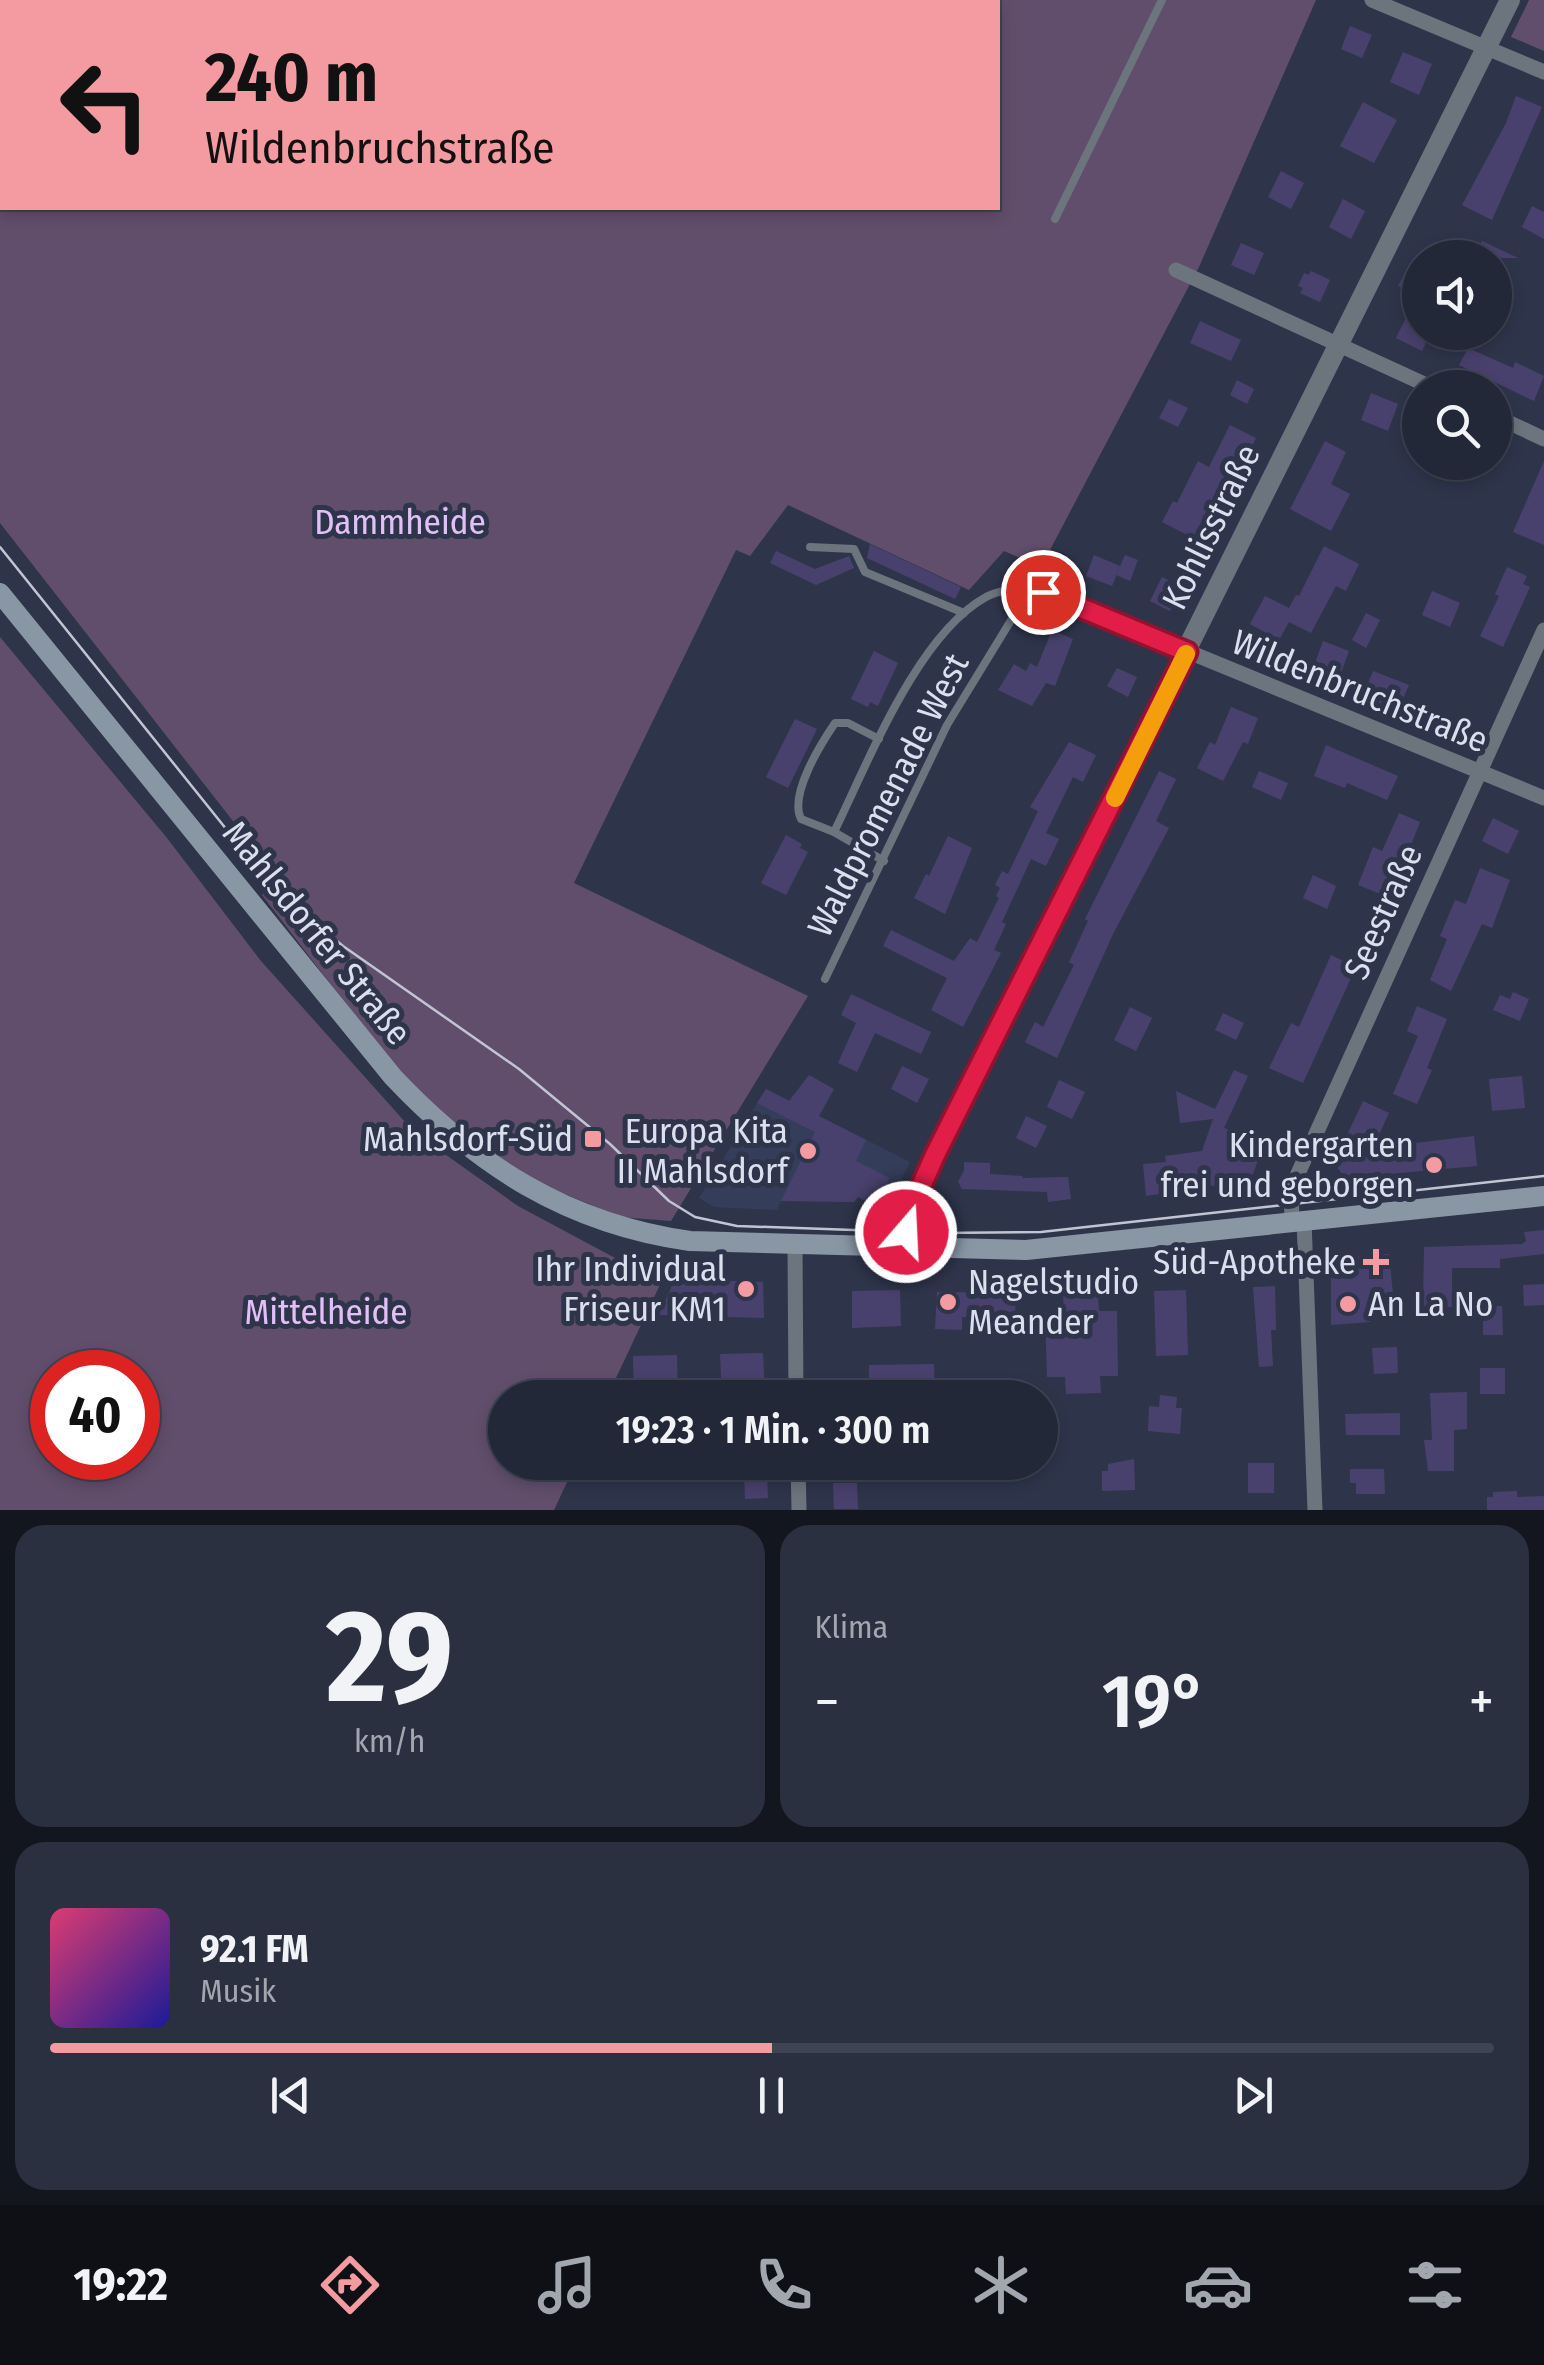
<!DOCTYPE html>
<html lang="de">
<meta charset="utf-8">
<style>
body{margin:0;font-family:"Fira Sans Condensed",sans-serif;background:#2a3040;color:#f1f3f6;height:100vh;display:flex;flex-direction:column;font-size:38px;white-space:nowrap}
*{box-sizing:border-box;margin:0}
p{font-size:32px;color:#a2a6ae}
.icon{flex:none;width:55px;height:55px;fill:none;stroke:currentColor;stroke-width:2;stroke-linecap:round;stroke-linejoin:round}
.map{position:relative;height:1510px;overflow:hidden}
.panel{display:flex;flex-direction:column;gap:15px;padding:15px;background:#13161f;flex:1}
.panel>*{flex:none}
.guide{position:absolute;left:0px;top:0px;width:1000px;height:210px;box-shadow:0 5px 15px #0003,0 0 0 2px #3f4453;background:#f49aa1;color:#111;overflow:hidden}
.buttons{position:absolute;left:1402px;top:240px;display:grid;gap:20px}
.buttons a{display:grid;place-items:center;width:110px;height:110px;border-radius:50%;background:#222838;box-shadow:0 5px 15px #0003,0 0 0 2px #3f4453;font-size:50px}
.speed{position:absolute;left:30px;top:1350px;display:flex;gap:20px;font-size:50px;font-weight:700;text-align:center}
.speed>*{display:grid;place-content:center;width:130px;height:130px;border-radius:50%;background:#222838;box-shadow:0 5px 15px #0003,0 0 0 2px #3f4453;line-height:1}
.speed .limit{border:15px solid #d22;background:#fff;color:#111}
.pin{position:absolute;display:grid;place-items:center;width:85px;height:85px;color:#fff;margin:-42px;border:5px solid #fff;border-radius:50%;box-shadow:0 2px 10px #0007}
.me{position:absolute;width:110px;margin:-55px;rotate:19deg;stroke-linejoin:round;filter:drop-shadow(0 0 8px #0008)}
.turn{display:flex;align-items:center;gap:35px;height:210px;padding:0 40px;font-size:45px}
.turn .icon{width:130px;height:130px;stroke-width:2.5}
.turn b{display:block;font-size:70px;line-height:85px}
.big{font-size:75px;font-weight:600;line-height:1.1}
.panel .tile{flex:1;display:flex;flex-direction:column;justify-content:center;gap:15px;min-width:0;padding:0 35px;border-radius:30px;background:#2a3040}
.panel .dial{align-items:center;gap:0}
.dial b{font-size:130px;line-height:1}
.song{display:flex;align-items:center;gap:30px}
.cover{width:120px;height:120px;border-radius:15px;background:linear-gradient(135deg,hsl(340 70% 55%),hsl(240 70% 35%))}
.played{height:10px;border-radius:5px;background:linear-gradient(90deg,#f49aa1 50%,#3f4453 50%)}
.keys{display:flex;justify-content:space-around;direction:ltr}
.heat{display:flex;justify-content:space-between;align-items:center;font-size:55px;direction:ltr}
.panel .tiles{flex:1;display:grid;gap:15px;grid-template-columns:1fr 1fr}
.tile:last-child{grid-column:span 2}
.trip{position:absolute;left:488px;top:1380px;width:570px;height:100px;border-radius:50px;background:#222838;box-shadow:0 5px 15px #0003,0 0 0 2px #3f4453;font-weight:600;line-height:100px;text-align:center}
.dock{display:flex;height:160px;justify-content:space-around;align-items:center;background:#0e1016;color:#a2a6ae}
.dock .icon{width:70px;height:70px}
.dock .on{color:#f49aa1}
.dock b{font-size:45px;color:#f1f3f6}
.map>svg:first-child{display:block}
</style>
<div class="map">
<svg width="1544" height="1510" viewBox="0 0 1544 1510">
<rect width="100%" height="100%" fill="#2e354b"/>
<polygon fill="#343d59" points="766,1089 910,1162 886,1210 858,1197 854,1202 781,1201 777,1210 714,1207 699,1198"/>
<g fill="#614e6c" fill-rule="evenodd">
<path d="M 0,0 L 1316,0 L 1199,267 L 1041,567 L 1004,551 L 969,590 L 788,505 L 750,556 L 736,550 L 574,883 L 808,996 L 671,1221 L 619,1217 L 530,1179 L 444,1117 L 401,1076 L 262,895 L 279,880 L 0,523 ZM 2,2 L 998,2 L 998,208 L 2,208 Z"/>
<polygon points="1529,0 1544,0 1544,51 1511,37"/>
<path d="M 0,637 L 167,838 L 261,961 L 415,1133 L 518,1206 L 617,1259 L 666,1272 L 607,1397 L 505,1398 L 505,1462 L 576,1463 L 554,1510 L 0,1510 ZM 52,1372 L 138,1372 L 138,1458 L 52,1458 Z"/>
</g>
<g fill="#49416d">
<polygon points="1350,26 1372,35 1362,58 1341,49"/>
<polygon points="1403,52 1432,64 1419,95 1390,82"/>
<polygon points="1516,96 1542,107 1492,220 1462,205 1506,123"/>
<polygon points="1363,102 1397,120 1374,163 1340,146"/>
<polygon points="1281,171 1304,183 1291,209 1268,197"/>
<polygon points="1343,199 1365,211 1351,239 1329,227"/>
<polygon points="1532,206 1544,212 1544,239 1522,227"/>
<polygon points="1482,241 1518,258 1474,258"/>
<polygon points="1241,243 1264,253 1254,275 1231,265"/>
<polygon points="1410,263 1420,268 1420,332 1431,332 1422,351 1396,338 1417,296 1398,286"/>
<polygon points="1311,271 1330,280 1320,302 1300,293 1303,288 1298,286 1304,273 1309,275"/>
<polygon points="1200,321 1241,340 1231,361 1190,343"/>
<polygon points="1468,348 1513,368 1515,362 1544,376 1534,401 1459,365"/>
<polygon points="1237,380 1254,389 1247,404 1230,395"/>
<polygon points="1371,393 1398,404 1388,431 1361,420"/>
<polygon points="1169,399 1188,408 1178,427 1159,418"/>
<polygon points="1230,425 1256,438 1243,464 1238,461 1218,502 1213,500 1193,538 1162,522 1173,501 1177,503 1198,461 1209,467"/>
<polygon points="1325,441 1346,452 1331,484 1350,494 1331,531 1290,509"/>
<polygon points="1544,461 1544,545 1513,532"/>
<polygon points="870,544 961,587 955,599 867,558"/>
<polygon points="1324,546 1359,564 1346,591 1336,586 1311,633 1289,622 1279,640 1250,624 1265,596 1289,608 1296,595 1299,596"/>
<polygon points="776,551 815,569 849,556 854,568 816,585 770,563"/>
<polygon points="1094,555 1120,566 1112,586 1086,576"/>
<polygon points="1125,555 1138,560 1130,581 1116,575"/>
<polygon points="1507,567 1527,576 1523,584 1530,587 1503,647 1480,636 1499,596 1495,594"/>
<polygon points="1162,577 1182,587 1170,611 1150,601"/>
<polygon points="1432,591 1460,603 1450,627 1422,615"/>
<polygon points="1366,613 1380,620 1366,648 1352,640"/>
<polygon points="1052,630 1073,639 1055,686 1046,683 1032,706 998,690 1014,664 1026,671 1030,663 1037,667"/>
<polygon points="1323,641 1349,651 1338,681 1312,671"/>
<polygon points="874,651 898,663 878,706 870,702 868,707 851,699"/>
<polygon points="1117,668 1137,677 1128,697 1107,686"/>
<polygon points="1373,671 1409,685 1398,710 1363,696"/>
<polygon points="1231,707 1258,718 1248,744 1243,742 1223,781 1197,768 1210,742 1215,745"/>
<polygon points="795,719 817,729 788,788 766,777"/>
<polygon points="1069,742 1096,755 1083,782 1073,777 1046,833 1059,839 1046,866 1031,859 1002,922 1006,924 994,950 1001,953 963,1027 931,1010 947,978 883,946 891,930 954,961 970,938 977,942 999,898 996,896 1000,888 995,885 1002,871 1008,874 1038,811 1030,807"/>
<polygon points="1326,745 1398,776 1387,800 1347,783 1345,788 1314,776"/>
<polygon points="1159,771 1176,779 1156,821 1169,828 1113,934 1057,1058 1025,1042 1035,1022 1043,1027 1074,965 1069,962 1088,921 1085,919"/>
<polygon points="1259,771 1288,783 1281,800 1252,787"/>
<polygon points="1399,813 1420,822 1390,898 1358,885 1373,847 1382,851"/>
<polygon points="1493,818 1519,831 1508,854 1482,841"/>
<polygon points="786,835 802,844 800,848 808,852 786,895 761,883"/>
<polygon points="948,836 972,848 945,914 914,898 926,874 929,876"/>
<polygon points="1480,868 1510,880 1492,928 1482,924 1451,991 1430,980 1447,939 1440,936 1455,900 1466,904"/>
<polygon points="1313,875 1336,886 1327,909 1303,898"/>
<polygon points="1331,955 1356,967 1303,1083 1269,1068 1291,1023 1299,1027"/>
<polygon points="1513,992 1529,999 1520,1021 1493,1010 1500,995 1510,999"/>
<polygon points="851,994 931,1032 921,1054 875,1033 857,1072 838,1063 856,1023 841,1015"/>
<polygon points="1417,1006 1447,1019 1427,1068 1432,1070 1417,1104 1393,1094 1418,1036 1407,1031"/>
<polygon points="1130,1007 1152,1018 1136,1051 1114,1040"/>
<polygon points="1223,1013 1244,1023 1236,1040 1215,1030"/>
<polygon points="902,1066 929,1079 917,1103 891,1089"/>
<polygon points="1234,1070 1248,1076 1224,1128 1239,1133 1235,1145 1260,1154 1253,1174 1244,1181 1146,1196 1143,1164 1166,1162 1165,1156 1202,1151 1213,1119 1180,1123 1176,1091 1215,1109"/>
<polygon points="809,1075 834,1089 819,1116 866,1140 856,1161 890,1178 878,1202 872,1204 858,1197 854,1202 781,1201 815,1132 757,1103 766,1089 789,1101"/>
<polygon points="1522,1076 1525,1108 1492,1111 1489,1079"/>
<polygon points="1059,1080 1085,1092 1072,1119 1047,1107"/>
<polygon points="1363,1101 1389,1113 1373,1148 1474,1136 1477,1166 1345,1178 1334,1163"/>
<polygon points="1026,1116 1047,1126 1036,1148 1016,1138"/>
<polygon points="964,1162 990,1163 990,1174 1023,1176 1022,1178 1068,1177 1071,1199 1048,1202 1047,1192 962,1189 958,1182 964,1170"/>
<polygon points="1544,1230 1544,1254 1500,1259 1500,1268 1452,1268 1452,1307 1423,1306 1424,1247 1522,1244 1526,1241 1524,1232"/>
<polygon points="1389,1254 1393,1294 1369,1297 1370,1322 1331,1325 1331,1258"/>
<polygon points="675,1279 763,1282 764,1318 659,1315"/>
<polygon points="1544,1284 1544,1305 1524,1306 1523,1285"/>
<polygon points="1275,1286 1276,1330 1271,1330 1273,1366 1259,1367 1253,1287"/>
<polygon points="900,1290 901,1326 852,1328 852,1291"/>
<polygon points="1186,1290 1188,1355 1156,1356 1154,1291"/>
<polygon points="937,1292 1016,1293 1015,1318 962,1317 962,1330 935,1329"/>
<polygon points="1098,1294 1099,1311 1117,1311 1118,1376 1100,1376 1101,1393 1066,1394 1065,1377 1047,1377 1045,1313 1064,1312 1063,1295"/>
<polygon points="1483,1306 1502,1306 1503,1335 1483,1335"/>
<polygon points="1397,1347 1398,1373 1374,1374 1372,1348"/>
<polygon points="763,1353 765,1395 722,1397 720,1354"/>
<polygon points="677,1355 678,1398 634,1398 633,1356"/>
<polygon points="934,1364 935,1398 911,1398 911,1388 869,1389 869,1365"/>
<rect x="1480" y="1368" width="25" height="26"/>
<polygon points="1467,1392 1467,1429 1454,1430 1454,1471 1428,1471 1424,1440 1432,1440 1430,1393"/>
<polygon points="1160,1395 1177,1397 1176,1408 1182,1408 1180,1434 1148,1431 1149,1406 1159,1407"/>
<polygon points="1400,1413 1400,1435 1346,1435 1345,1414"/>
<polygon points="1134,1459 1135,1490 1102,1491 1102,1471 1108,1471 1108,1464"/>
<rect x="1248" y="1463" width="26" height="30"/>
<polygon points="1350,1469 1384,1469 1385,1494 1356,1494 1356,1483 1350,1483"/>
<polygon points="744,1474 767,1474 768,1498 745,1499"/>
<polygon points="833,1483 857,1483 858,1509 834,1509"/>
<polygon points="1517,1491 1517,1497 1544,1496 1544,1510 1487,1510 1487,1497 1493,1497 1493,1492"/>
</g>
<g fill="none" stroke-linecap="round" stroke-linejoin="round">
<g stroke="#6c747e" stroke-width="8">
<polyline points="1055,219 1162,0"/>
<polyline points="810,547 854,549 865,572 964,613"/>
<path d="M 879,739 L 848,723 L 835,723 C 820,745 789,795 801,819 L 834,832 L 884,861"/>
<path d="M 834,832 C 868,763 917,635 986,597 C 998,590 1017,589 1031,586"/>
<polyline points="825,979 947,725 1032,586"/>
</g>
<g stroke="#6c747e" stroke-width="15">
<polyline points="1372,0 1544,72"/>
<polyline points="1176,270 1433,388"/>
<polyline points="1495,416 1544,439"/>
<polyline points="1043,592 1544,798"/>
<polyline points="1304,1221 1315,1510"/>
<polyline points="1292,1222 1291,1189 1544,630"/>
<polyline points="795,1245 796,1398"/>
<polyline points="798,1462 799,1510"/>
</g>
<polyline stroke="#6c747e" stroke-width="20" points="904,1248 910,1211 935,1155 1510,0"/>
<path stroke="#8997a5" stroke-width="20" d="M 0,593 L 393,1077 C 477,1166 568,1224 690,1241 L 1026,1250 L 1544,1196"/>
<polyline stroke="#c0c5d4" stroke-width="2.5" points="0,547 247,855 298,909 343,946 519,1069 610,1144 669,1201 695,1217 737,1226 938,1233 1041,1232 1544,1176"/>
</g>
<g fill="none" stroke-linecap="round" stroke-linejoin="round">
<g stroke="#92132f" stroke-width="25">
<polyline id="route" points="906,1232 910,1211 935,1155 1187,652 1043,592"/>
</g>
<use href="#route" stroke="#e11d48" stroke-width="18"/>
<polyline stroke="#f59e0b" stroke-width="18" points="1115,798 1186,654"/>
</g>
<g fill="#f49aa1" stroke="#2e354b" stroke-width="4">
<rect x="583" y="1129" width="20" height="20" rx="5"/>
<circle cx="808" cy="1151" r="10"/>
<circle cx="1434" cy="1165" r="10"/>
<path d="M1371 1247h10v10h10v10h-10v10h-10v-10h-10v-10h10z"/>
<circle cx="746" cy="1289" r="10"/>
<circle cx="948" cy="1302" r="10"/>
<circle cx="1348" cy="1304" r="10"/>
</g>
<g text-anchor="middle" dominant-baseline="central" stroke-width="10" stroke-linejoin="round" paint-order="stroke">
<g font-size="35" fill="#e2c0f7" stroke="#2e354b">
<text x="400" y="522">Dammheide</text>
<text x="326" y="1312">Mittelheide</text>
</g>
<g font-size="35" fill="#dbe0ee" stroke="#2e354b">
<text transform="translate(1211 527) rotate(-64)">Kohlisstraße</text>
<text transform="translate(1360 691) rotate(22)">Wildenbruchstraße</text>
<text transform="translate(888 795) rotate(-63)">Waldpromenade West</text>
<text transform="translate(1383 912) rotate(-66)">Seestraße</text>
<text transform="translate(317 933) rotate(51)">Mahlsdorfer Straße</text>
</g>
<g font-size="35" fill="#dbe0ee" stroke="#2e354b" text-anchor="end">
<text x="788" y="1131">Europa Kita<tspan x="788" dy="40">II Mahlsdorf</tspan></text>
<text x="573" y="1139">Mahlsdorf-Süd</text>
<text x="1414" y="1145">Kindergarten<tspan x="1414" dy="40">frei und geborgen</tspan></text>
<text x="1356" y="1262">Süd-Apotheke</text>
<text x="726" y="1269">Ihr Individual<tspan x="726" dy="40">Friseur KM1</tspan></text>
<text x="968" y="1282" text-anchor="start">Nagelstudio<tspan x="968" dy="40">Meander</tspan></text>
<text x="1368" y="1304" text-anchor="start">An La No</text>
</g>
</g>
</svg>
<div class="buttons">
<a><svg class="icon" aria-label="sound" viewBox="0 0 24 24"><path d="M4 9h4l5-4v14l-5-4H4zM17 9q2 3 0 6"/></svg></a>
<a><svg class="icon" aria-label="search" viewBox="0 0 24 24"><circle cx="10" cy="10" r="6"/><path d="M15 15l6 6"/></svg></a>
</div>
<div class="speed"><div class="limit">40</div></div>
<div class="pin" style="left:1043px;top:592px;background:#d93025"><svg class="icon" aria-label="arrive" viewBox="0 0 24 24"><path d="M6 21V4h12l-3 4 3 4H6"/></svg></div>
<svg class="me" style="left:906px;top:1232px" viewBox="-20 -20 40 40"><circle r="17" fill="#e11d48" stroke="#fff" stroke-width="3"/><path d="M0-11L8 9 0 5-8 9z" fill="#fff"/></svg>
<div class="trip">19:23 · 1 Min. · 300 m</div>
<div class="guide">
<div class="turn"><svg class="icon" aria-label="left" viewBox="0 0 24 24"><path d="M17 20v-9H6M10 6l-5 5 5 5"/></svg><div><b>240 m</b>Wildenbruchstraße</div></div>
</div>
</div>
<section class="panel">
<div class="tiles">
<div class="tile dial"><b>29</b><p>km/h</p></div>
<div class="tile"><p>Klima</p>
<div class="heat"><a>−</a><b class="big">19°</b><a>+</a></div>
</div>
<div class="tile">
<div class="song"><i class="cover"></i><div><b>92.1 FM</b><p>Musik</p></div></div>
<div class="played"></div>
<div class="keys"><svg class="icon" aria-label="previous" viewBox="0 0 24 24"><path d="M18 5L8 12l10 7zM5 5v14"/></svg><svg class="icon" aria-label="pause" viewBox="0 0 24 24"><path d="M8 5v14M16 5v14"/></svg><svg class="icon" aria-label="next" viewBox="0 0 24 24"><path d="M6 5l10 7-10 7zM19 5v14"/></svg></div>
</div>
</div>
</section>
<nav class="dock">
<b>19:22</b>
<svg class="icon on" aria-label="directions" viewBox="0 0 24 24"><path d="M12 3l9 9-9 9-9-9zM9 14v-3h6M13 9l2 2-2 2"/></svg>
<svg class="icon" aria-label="music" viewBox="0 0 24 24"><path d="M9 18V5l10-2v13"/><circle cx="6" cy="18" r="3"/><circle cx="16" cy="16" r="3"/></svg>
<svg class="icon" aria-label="phone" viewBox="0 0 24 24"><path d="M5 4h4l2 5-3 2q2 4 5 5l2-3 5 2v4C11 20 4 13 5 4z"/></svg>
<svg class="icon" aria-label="climate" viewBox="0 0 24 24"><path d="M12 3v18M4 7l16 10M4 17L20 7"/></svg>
<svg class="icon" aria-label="car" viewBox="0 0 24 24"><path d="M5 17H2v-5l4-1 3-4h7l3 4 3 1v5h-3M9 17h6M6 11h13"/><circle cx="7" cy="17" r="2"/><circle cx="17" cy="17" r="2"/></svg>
<svg class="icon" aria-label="filters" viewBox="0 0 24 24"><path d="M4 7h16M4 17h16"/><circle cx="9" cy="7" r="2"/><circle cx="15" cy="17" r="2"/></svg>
</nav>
